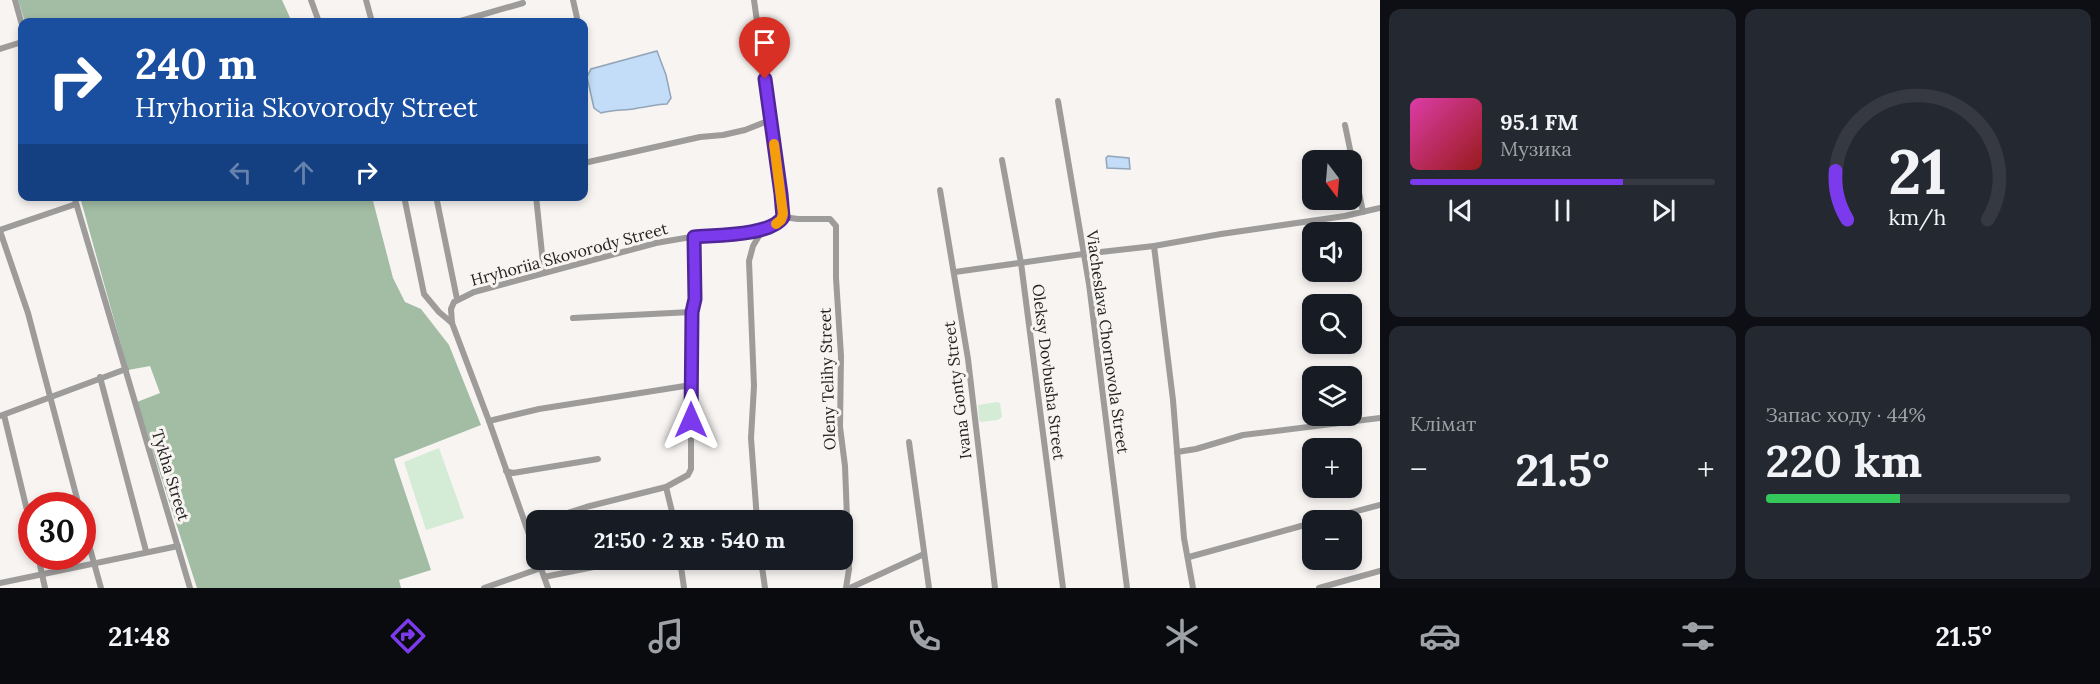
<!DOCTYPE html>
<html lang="uk">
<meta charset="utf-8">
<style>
body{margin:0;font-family:Lora,serif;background:#242831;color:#f1f3f6;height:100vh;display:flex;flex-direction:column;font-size:22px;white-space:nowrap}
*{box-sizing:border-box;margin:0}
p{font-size:20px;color:#9ea1a6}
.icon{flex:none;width:33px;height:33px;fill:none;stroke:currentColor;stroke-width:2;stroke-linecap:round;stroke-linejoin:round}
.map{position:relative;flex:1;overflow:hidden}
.side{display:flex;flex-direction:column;gap:9px;padding:9px;background:#0d0f14;width:720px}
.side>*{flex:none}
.hud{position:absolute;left:18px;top:18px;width:570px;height:183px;border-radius:12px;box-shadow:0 3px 9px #0003;background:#1a4fa0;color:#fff;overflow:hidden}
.needle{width:39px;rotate:164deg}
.buttons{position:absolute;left:1302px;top:150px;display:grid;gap:12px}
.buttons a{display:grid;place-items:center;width:60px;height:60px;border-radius:12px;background:#171b24;box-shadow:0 3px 9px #0003;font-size:30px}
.speed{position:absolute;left:18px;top:492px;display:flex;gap:12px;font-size:30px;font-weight:700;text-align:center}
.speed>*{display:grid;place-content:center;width:78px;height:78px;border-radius:50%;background:#171b24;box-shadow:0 3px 9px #0003;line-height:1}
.speed .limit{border:9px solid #d22;background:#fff;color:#111}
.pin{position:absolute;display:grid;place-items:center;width:51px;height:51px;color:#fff;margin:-62px -26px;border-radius:50% 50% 50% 0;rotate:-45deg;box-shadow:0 0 6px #0007}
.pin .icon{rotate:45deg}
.me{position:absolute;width:66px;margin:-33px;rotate:0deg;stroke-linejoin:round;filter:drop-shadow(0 0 4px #0008)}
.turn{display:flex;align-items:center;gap:21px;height:126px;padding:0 18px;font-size:27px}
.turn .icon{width:78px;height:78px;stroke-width:2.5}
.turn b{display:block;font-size:42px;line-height:51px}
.lanes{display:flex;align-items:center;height:57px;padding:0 18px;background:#0003;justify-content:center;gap:30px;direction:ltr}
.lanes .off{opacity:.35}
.big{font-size:45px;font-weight:700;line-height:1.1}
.side .card{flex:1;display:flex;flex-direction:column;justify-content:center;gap:9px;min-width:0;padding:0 21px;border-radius:12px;background:#242831}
.side .dial{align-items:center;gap:0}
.dial svg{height:156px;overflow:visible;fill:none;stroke:#363941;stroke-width:7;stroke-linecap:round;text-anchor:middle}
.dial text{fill:#f1f3f6;stroke:none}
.song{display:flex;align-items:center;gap:18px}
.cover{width:72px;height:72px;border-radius:9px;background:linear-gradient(135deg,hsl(320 70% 55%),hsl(0 70% 35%))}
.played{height:6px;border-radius:3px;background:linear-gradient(90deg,#7c3aed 70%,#363941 70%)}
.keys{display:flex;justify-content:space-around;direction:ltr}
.heat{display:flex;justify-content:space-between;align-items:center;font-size:33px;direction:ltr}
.charge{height:9px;border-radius:4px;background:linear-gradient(90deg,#34c759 44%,#363941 0)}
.side .tiles{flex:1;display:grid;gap:9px;grid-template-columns:repeat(2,1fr)}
.trip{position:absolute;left:526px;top:510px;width:327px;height:60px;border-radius:12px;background:#171b24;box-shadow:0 3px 9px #0003;font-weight:700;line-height:60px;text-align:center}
.tab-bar{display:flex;height:96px;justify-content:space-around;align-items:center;background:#090b0e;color:#9ea1a6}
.tab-bar .icon{width:42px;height:42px}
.tab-bar .current{color:#7c3aed}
.tab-bar b{font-size:27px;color:#f1f3f6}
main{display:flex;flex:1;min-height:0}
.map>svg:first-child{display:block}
</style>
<main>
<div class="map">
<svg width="1380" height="588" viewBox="0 0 1380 588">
<rect width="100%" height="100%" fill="#f7f4f2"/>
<g fill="#d4ebd5">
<polygon points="997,402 1000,403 1002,417 998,420 981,422 979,420 978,405"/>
<polygon points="439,448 464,518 426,530 404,462"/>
</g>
<g fill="#a2bda4">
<polygon points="18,0 282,0 292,22 25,22"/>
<polygon points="80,197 372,197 393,278 405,302 421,309 449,345 481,425 394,459 431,570 399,580 401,588 197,588 137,402 160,393 150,366 128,370"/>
</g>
<g fill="#c3ddf8" stroke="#93a5b8" stroke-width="1.5">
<path d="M 657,51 L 666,75 L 671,98 L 667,104 C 656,104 649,107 638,108 C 626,111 614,109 601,113 L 594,108 L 587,77 L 591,69 Z"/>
<polygon points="1108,156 1129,158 1130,169 1107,168 1106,158"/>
</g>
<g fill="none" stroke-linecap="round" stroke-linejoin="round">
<g stroke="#9d9c9b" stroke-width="6">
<polyline points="15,0 22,25"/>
<polyline points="311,0 319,22"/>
<polyline points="366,0 372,22"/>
<polyline points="573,0 578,22"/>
<polyline points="754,0 781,194 783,217"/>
<polyline points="457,22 523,3"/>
<polyline points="0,49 22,42"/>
<polyline points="1058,101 1089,284 1127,588"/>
<polyline points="1345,125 1363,212"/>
<polyline points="1002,160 1021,263 1063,588"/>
<polyline points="584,163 700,137 723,135 745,130 770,120"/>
<polyline points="940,190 968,359 995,588"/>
<polyline points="74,196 190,588"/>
<polyline points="404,196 424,294 439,312 452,323"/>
<polyline points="436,196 457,299"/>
<polyline points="536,196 544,273"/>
<polyline points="783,217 798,219 830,219 836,226 836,278 841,356 840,427 845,466 849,569 846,588"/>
<polyline points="0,230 76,204"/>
<polyline points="0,231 28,313 79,506"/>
<polyline points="1154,246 1173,400 1184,538 1193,588"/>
<polyline points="955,272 1083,254 1154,246 1221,234 1345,216 1380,208"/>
<polyline points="573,318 691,312"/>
<polyline points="100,377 146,551"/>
<polyline points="4,415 32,531"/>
<polyline points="0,416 126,369"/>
<polyline points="489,421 539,409 691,385"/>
<polyline points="909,442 929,588"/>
<polyline points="1177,452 1196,449 1243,435 1380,418"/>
<polyline points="506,471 513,473 598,459"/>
<polyline points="666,487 674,520"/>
<polyline points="82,520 101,588"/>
<polyline points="546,520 586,507 666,487 688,475 691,469 691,312 695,299 694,237"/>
<polyline points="757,520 751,438 754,386 749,261 753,246 763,229"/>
<polyline points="1323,520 1380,505"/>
<polyline points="527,527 537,523"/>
<polyline points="38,556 45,588"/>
<polyline points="537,557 489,421 452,323 451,309 454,302 474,292 656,243 685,238 763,229 776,224 783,217"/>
<polyline points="1189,557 1312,523"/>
<polyline points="538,560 548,588"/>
<polyline points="680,560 684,588"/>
<polyline points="761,560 765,588"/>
<polyline points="544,577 628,560"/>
<polyline points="0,583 178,546"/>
<polyline points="484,588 541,568"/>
<polyline points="850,588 924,554"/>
<polyline points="1319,588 1380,571"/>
</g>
</g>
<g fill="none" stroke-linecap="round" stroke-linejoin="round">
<g stroke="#51269a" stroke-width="15">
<path id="route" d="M 691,420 L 692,312 L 695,299 L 694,237 C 715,235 771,236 783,217 L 781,194 L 765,79"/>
</g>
<use href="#route" stroke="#7c3aed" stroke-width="10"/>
<polyline stroke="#f59e0b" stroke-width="10" points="774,144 783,214 781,220 776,224"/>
</g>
<g text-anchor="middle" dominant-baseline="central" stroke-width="6" stroke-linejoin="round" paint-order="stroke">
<g font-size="16" fill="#242323" stroke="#f7f4f2">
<text transform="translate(569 254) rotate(-15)">Hryhoriia Skovorody Street</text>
<text transform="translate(1108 342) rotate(82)">Viacheslava Chornovola Street</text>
<text transform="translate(1049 372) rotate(83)">Oleksy Dovbusha Street</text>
<text transform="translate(827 379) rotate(-92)">Oleny Telihy Street</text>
<text transform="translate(957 390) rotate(-97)">Ivana Gonty Street</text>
<text transform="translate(171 475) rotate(73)">Tykha Street</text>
</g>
</g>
</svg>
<div class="buttons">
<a><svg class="needle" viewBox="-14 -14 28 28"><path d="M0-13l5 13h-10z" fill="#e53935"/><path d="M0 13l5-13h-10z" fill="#9ea1a6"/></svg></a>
<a><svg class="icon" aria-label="sound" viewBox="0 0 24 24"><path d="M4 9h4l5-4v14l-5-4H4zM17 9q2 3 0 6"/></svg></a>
<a><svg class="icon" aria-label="search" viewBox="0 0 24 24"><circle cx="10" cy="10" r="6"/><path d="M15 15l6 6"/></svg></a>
<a><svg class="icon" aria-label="layers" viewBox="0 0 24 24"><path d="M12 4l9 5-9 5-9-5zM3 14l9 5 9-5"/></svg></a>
<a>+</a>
<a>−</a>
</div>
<div class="speed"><div class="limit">30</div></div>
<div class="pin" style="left:765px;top:79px;background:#d93025"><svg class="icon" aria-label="arrive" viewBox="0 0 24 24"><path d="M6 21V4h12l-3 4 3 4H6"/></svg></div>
<svg class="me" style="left:691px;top:420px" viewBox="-20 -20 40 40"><path d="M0-17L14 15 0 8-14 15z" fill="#7c3aed" stroke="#fff" stroke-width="4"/></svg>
<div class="trip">21:50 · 2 хв · 540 m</div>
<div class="hud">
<div class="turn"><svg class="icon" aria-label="right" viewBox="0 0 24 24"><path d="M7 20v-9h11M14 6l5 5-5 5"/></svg><div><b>240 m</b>Hryhoriia Skovorody Street</div></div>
<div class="lanes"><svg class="icon off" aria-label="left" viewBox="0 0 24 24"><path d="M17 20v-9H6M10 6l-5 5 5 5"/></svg><svg class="icon off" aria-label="ahead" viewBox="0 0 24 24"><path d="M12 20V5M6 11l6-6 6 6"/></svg><svg class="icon" aria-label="right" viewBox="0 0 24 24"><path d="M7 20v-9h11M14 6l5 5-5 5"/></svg></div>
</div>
</div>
<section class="side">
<div class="tiles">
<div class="card">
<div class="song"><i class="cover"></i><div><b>95.1 FM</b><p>Музика</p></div></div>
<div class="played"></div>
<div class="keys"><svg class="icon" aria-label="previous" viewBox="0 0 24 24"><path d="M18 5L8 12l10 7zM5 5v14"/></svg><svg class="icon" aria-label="pause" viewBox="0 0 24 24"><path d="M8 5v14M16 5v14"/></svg><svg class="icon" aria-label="next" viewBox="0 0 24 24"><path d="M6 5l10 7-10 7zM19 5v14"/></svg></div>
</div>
<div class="card dial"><svg viewBox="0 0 100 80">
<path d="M14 69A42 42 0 1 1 86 69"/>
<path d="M14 69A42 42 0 0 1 8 44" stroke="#7c3aed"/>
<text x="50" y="56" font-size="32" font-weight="700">21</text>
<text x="50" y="72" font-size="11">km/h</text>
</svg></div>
<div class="card"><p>Клімат</p>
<div class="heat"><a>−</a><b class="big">21.5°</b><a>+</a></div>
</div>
<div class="card"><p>Запас ходу · 44%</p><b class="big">220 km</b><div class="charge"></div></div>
</div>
</section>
</main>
<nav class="tab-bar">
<b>21:48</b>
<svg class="icon current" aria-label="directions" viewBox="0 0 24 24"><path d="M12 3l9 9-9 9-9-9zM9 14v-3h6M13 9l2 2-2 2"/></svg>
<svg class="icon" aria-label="music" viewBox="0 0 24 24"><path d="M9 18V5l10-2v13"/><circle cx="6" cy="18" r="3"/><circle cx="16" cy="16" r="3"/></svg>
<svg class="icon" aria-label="phone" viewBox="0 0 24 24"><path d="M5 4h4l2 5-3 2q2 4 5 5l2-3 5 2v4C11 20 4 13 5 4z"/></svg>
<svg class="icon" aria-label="climate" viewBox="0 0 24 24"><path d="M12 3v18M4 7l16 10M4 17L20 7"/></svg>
<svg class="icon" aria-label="car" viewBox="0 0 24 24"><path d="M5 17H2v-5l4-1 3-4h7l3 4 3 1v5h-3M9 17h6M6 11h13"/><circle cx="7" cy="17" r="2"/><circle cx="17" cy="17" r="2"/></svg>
<svg class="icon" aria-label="filters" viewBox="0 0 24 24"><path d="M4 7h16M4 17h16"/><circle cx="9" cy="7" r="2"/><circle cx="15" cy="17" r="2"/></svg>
<b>21.5°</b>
</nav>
